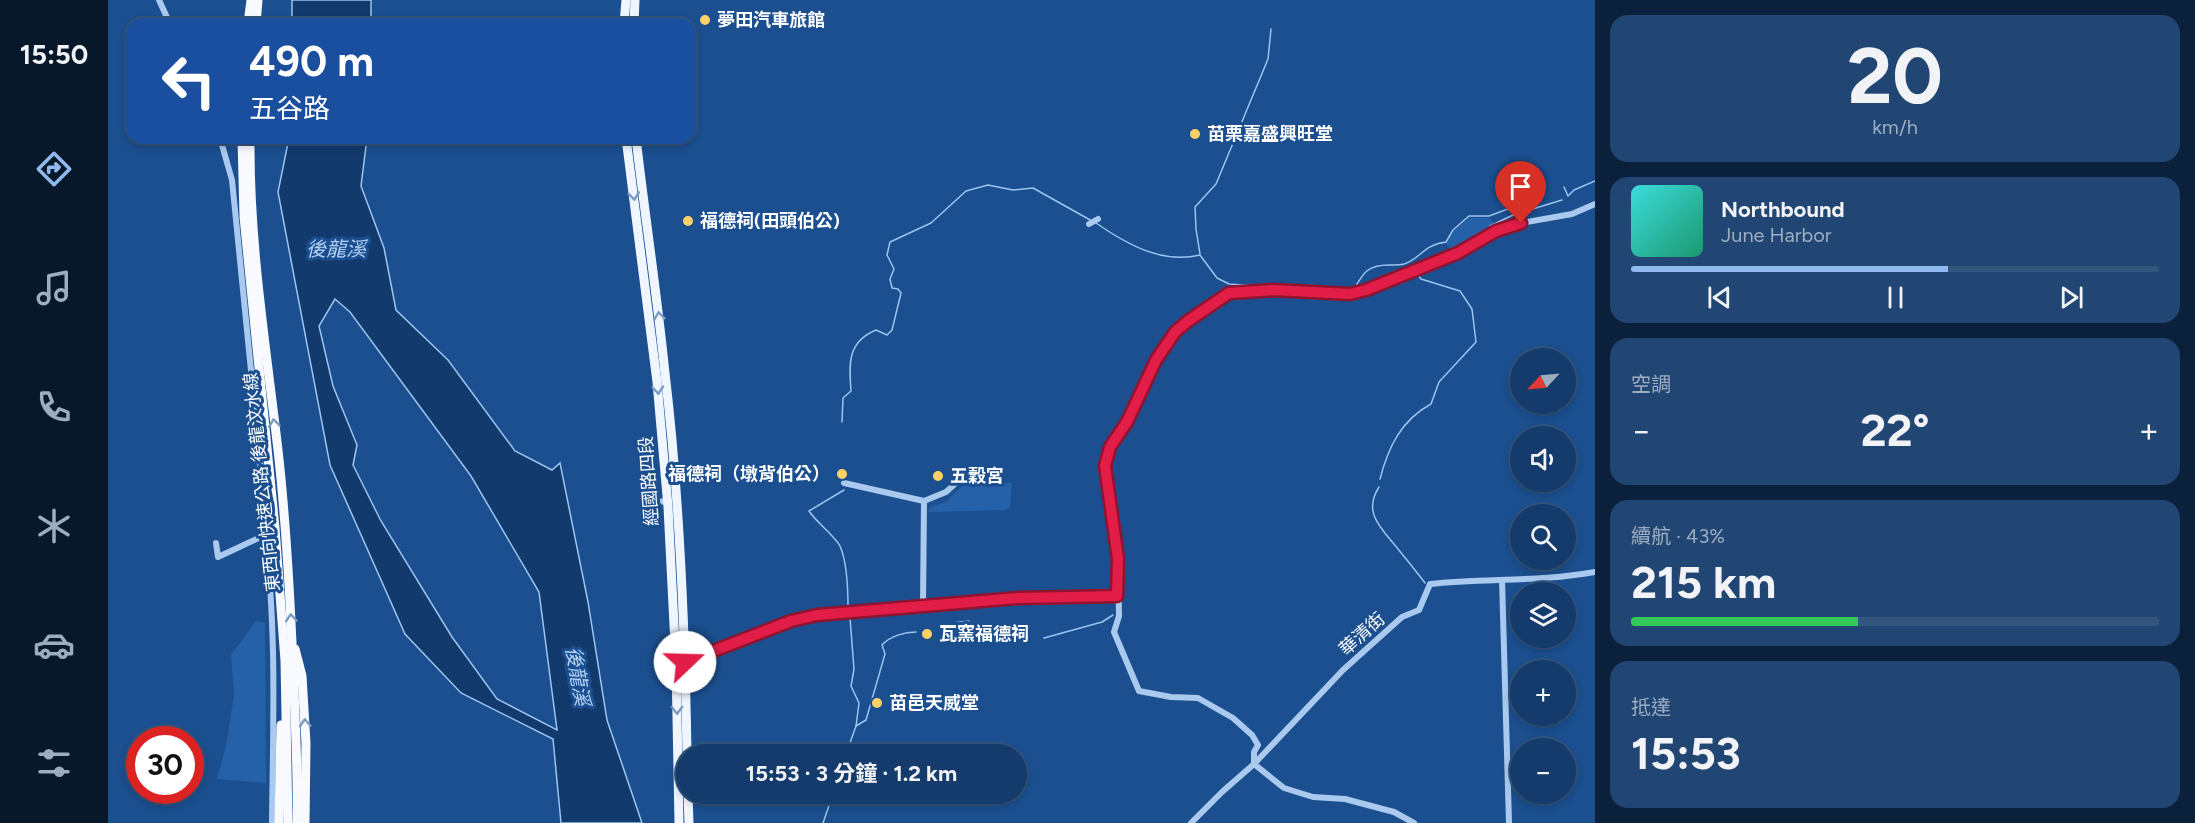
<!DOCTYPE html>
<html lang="zh-TW">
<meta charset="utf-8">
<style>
body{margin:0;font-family:Figtree,"Noto Sans TC",sans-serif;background:#214673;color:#f1f3f6;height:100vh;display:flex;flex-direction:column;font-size:22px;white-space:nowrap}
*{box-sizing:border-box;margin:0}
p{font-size:20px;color:#9dadc1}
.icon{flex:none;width:33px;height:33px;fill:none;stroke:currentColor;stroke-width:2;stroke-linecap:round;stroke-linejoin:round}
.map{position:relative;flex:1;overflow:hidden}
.drawer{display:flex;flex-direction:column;gap:15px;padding:15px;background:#0b203b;width:600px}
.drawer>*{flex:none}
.hud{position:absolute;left:18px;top:18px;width:570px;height:126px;border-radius:18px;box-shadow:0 3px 9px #0003,0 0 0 2px #33557e;background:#1a4fa0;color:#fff;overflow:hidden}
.needle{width:39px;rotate:244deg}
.fabs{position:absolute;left:1402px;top:348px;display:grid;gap:12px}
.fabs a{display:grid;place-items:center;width:66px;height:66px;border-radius:50%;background:#143b6b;box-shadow:0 3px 9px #0003,0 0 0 2px #33557e;font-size:30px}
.speed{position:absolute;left:18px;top:726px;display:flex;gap:12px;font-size:30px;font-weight:700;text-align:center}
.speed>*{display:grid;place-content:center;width:78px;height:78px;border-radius:50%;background:#143b6b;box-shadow:0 3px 9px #0003,0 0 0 2px #33557e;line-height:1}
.speed .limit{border:9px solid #d22;background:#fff;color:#111}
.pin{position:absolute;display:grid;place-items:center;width:51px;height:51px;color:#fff;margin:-62px -26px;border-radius:50% 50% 50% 0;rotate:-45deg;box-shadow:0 0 6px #0007}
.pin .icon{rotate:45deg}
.me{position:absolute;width:66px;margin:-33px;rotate:69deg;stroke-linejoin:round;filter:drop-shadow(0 0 4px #0008)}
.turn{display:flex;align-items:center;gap:21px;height:126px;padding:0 24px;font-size:27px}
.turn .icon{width:78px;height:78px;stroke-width:2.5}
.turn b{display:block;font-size:42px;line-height:51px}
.big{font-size:45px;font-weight:700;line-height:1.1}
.drawer .tile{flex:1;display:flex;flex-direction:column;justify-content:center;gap:9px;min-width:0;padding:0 21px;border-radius:18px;background:#214673}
.drawer .dial{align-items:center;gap:0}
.dial b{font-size:78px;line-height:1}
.song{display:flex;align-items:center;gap:18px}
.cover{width:72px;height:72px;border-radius:9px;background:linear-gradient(135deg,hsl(180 70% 55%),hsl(160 70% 35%))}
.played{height:6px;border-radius:3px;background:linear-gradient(90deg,#90b9f0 60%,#33557e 60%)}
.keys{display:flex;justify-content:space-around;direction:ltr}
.heat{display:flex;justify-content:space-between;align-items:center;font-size:33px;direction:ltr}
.charge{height:9px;border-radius:4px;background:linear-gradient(90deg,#34c759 43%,#33557e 0)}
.trip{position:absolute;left:568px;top:744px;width:351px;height:60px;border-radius:30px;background:#143b6b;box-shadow:0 3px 9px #0003,0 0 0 2px #33557e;font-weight:700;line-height:60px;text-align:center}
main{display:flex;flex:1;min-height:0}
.dock{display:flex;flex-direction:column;width:108px;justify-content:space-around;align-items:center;background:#08182b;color:#9dadc1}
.dock .icon{width:42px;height:42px}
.dock .selected{color:#90b9f0}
.dock b{font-size:27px;color:#f1f3f6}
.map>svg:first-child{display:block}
</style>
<main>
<nav class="dock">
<b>15:50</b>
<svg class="icon selected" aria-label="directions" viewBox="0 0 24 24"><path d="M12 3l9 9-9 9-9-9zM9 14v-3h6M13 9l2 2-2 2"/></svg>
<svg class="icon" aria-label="music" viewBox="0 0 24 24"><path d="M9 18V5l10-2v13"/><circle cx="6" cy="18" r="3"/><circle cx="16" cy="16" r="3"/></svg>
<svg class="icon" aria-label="phone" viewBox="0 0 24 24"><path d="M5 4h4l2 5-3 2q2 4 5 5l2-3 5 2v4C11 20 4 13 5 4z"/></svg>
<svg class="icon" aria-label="climate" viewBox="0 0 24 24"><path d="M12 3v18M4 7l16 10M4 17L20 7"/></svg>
<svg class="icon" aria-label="car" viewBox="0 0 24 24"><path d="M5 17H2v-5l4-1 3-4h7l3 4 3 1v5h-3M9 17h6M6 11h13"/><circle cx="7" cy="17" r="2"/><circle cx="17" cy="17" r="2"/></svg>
<svg class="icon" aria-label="filters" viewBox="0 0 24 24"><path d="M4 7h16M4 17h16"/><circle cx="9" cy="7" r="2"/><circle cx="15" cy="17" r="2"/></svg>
</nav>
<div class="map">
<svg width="1487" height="823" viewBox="0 0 1487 823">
<rect width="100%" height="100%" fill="#1b4f8f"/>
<g fill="#2461a8">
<polygon points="1361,218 1380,218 1391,226 1346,252 1338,244 1346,231"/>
<polygon points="904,483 902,507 898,510 820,512 822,507 838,502 856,484"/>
<polygon points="148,621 157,623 158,783 109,779 118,746 126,695 123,655"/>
</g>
<g fill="#123a6d" stroke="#9cc4f0" stroke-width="1.5" fill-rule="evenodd">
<rect x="184" y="0" width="79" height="24"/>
<path d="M 181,138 L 259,138 L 253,186 L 276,248 L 288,310 L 340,360 L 407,451 L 444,470 L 452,463 L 480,602 L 499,720 L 534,823 L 453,823 L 445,739 L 353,693 L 297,634 L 222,465 L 170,192 ZM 227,299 L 242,312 L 363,476 L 431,592 L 449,730 L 389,699 L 344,637 L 273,521 L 245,465 L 249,445 L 225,386 L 211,326 Z"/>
</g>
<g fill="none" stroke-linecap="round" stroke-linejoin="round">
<g stroke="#9cc4f0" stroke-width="1.5">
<polyline points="1456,187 1460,196 1466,190 1487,181"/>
<path d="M 988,223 C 1020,245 1054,264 1092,255 L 1109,278 L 1121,284 L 1163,287"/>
<polyline points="1382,226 1405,215 1454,200"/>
<polyline points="1092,254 1088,229 1087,207 1108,184 1160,59 1163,29"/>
<polyline points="1334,256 1345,251"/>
<path d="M 1174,287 L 1245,291 C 1255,273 1259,265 1281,265 C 1285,265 1292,265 1296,264 C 1313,259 1314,245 1338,242 L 1345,230 L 1361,216 L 1381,216 L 1424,200"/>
<path d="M 734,422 L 735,398 L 743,391 C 741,364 739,342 768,330 L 779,335 L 784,330 L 793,293 L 790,289 L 784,288 L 782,279 L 786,269 L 779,255 L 782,242 L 823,223 L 858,191 L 880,185 L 905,190 L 925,188 L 984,221"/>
<path d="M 1272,479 C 1280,448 1293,420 1323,404 L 1331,382 L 1368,342 L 1364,309 L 1352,291 L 1313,279 L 1310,275"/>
<path d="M 1271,487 C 1254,513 1274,529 1290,549 C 1299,560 1308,571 1317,583"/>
<path d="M 736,490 L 701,511 C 708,522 727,536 732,546 C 739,562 740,590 740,607"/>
<polyline points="845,623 861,621"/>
<polyline points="936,638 994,622 1005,615"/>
<path d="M 748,726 L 758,720 L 777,654 L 774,645 C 782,636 797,632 808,632"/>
<polyline points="738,754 748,726 751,703 743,686 746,669 742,618"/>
<polyline points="715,823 725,794"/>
</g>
<g stroke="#a9c9ee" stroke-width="6">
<polyline points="51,0 62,24"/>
<path d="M 112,138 L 124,180 L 159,531 L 157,535 C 169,631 165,726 164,823"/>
<polyline points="981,224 990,219"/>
<polyline points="736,483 816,501 838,492 860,472"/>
<polyline points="547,502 561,501"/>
<polyline points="108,543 110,557 157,535"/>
<polyline points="1394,580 1401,823"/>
<polyline points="815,605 816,501"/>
<polyline points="575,662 683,621 709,616 910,598 1009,596"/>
<polyline points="1146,764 1146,752 1150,745 1144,735 1125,718 1090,698 1063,697 1031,691 1006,632 1011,616 1010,559 997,466 1002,447 1019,422 1048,360 1067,332 1080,321 1121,293 1166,290 1242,294 1258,290 1350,253 1388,231 1413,223 1464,214 1487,204"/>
<polyline points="1146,764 1176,788 1205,797 1237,799 1286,812 1306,823"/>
<path d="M 1083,823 L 1114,792 L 1146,764 L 1235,670 L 1294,617 L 1311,610 L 1322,584 C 1377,578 1433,582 1487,572"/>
</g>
<g stroke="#f0f6ff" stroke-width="9">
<polyline points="516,24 518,0"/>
<polyline points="526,24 527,0"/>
<polyline points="518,138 549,382 560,507 568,664 571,823"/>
<path d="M 528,138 C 537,216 549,294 557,373 C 572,499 577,627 579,754"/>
<polyline points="580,794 581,823"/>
</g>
<g stroke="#f8faff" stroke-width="9">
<polyline points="140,24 143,0"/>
<polyline points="148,24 150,0"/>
<polyline points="134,138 136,217 167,528 177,661 180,823"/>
<path d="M 142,138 C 141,243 158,346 170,450 C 179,530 183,611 186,691 C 188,735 190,779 189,823"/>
<polyline points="187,649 194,676 198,743 197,823"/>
<polyline points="171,823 173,725"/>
</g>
</g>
<defs><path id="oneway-chevron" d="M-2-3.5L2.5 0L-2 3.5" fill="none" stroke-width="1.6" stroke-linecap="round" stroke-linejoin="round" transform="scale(1.5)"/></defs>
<g stroke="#7b9ac1">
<use href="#oneway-chevron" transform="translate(526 196) rotate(83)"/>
<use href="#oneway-chevron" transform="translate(551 316) rotate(-97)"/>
<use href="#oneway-chevron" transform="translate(550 390) rotate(85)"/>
<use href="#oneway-chevron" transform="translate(569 710) rotate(89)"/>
</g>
<g stroke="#7e9cc1">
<use href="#oneway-chevron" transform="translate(166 423) rotate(-97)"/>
<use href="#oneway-chevron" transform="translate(183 618) rotate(-94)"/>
<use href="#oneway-chevron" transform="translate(197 723) rotate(-93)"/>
</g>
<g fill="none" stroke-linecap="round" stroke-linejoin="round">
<g stroke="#92132f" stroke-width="15">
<polyline id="route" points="577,662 683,621 709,615 910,598 1009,596 1010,559 997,466 1002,447 1019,422 1048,360 1067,332 1080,321 1121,293 1166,290 1242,294 1258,290 1350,253 1388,231 1413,223"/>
</g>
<use href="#route" stroke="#e11d48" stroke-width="10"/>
</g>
<g fill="#ffd166" stroke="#1b4f8f" stroke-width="2">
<circle cx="597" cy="20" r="6"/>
<circle cx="1087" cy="134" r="6"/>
<circle cx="580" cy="221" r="6"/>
<circle cx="734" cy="474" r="6"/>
<circle cx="830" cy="476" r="6"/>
<circle cx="819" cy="634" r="6"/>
<circle cx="769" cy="703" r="6"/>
</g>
<g text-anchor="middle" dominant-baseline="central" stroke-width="6" stroke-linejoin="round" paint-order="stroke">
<g font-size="18" font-weight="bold" fill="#fff" stroke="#1b4f8f" text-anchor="start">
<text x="609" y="20">夢田汽車旅館</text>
<text x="1099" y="134">苗栗嘉盛興旺堂</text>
<text x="592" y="221">福德祠(田頭伯公)</text>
<text x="722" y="474" text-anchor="end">福德祠（墩背伯公）</text>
<text x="842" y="476">五穀宮</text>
<text x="831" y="634">瓦窯福德祠</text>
<text x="781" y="703">苗邑天威堂</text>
</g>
<g font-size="18" fill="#fff" stroke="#1b4f8f">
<text transform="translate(541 481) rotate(-94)">經國路四段</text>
<text transform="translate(154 482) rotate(-96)">東西向快速公路 後龍汶水線</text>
<text transform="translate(1254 634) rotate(-42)">華清街</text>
</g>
<g font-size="20" font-style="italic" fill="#b5d3f5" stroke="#1b4f8f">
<text x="228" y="249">後龍溪</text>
<text transform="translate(470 676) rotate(80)">後龍溪</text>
</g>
</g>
</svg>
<div class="fabs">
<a><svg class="needle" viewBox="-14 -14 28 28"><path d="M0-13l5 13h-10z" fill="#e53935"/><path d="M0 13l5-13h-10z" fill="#9dadc1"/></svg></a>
<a><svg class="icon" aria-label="sound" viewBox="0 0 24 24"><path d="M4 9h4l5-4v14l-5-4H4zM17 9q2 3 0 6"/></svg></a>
<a><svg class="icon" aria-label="search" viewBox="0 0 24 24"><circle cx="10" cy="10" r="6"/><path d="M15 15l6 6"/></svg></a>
<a><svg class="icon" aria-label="layers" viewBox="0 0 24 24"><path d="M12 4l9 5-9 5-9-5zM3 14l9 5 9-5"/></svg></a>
<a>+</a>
<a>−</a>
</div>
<div class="speed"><div class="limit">30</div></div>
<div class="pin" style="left:1413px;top:223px;background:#d93025"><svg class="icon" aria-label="arrive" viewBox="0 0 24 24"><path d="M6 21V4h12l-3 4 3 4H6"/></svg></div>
<svg class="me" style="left:577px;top:662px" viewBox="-20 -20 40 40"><circle r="19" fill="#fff"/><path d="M0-13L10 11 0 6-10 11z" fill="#e11d48"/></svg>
<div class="trip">15:53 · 3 分鐘 · 1.2 km</div>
<div class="hud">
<div class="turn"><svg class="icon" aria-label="left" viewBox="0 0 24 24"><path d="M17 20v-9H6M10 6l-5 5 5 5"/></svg><div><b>490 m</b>五谷路</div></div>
</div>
</div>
<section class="drawer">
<div class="tile dial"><b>20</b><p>km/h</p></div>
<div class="tile">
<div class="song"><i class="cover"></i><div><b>Northbound</b><p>June Harbor</p></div></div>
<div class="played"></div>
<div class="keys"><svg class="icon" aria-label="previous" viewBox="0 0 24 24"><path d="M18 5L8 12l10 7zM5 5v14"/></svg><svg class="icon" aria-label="pause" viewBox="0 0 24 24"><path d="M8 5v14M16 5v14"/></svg><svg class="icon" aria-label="next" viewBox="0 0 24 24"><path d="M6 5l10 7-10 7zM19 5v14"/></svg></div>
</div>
<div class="tile"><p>空調</p>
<div class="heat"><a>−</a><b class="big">22°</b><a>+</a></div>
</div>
<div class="tile"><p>續航 · 43%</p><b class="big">215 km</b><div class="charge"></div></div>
<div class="tile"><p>抵達</p><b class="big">15:53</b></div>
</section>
</main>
